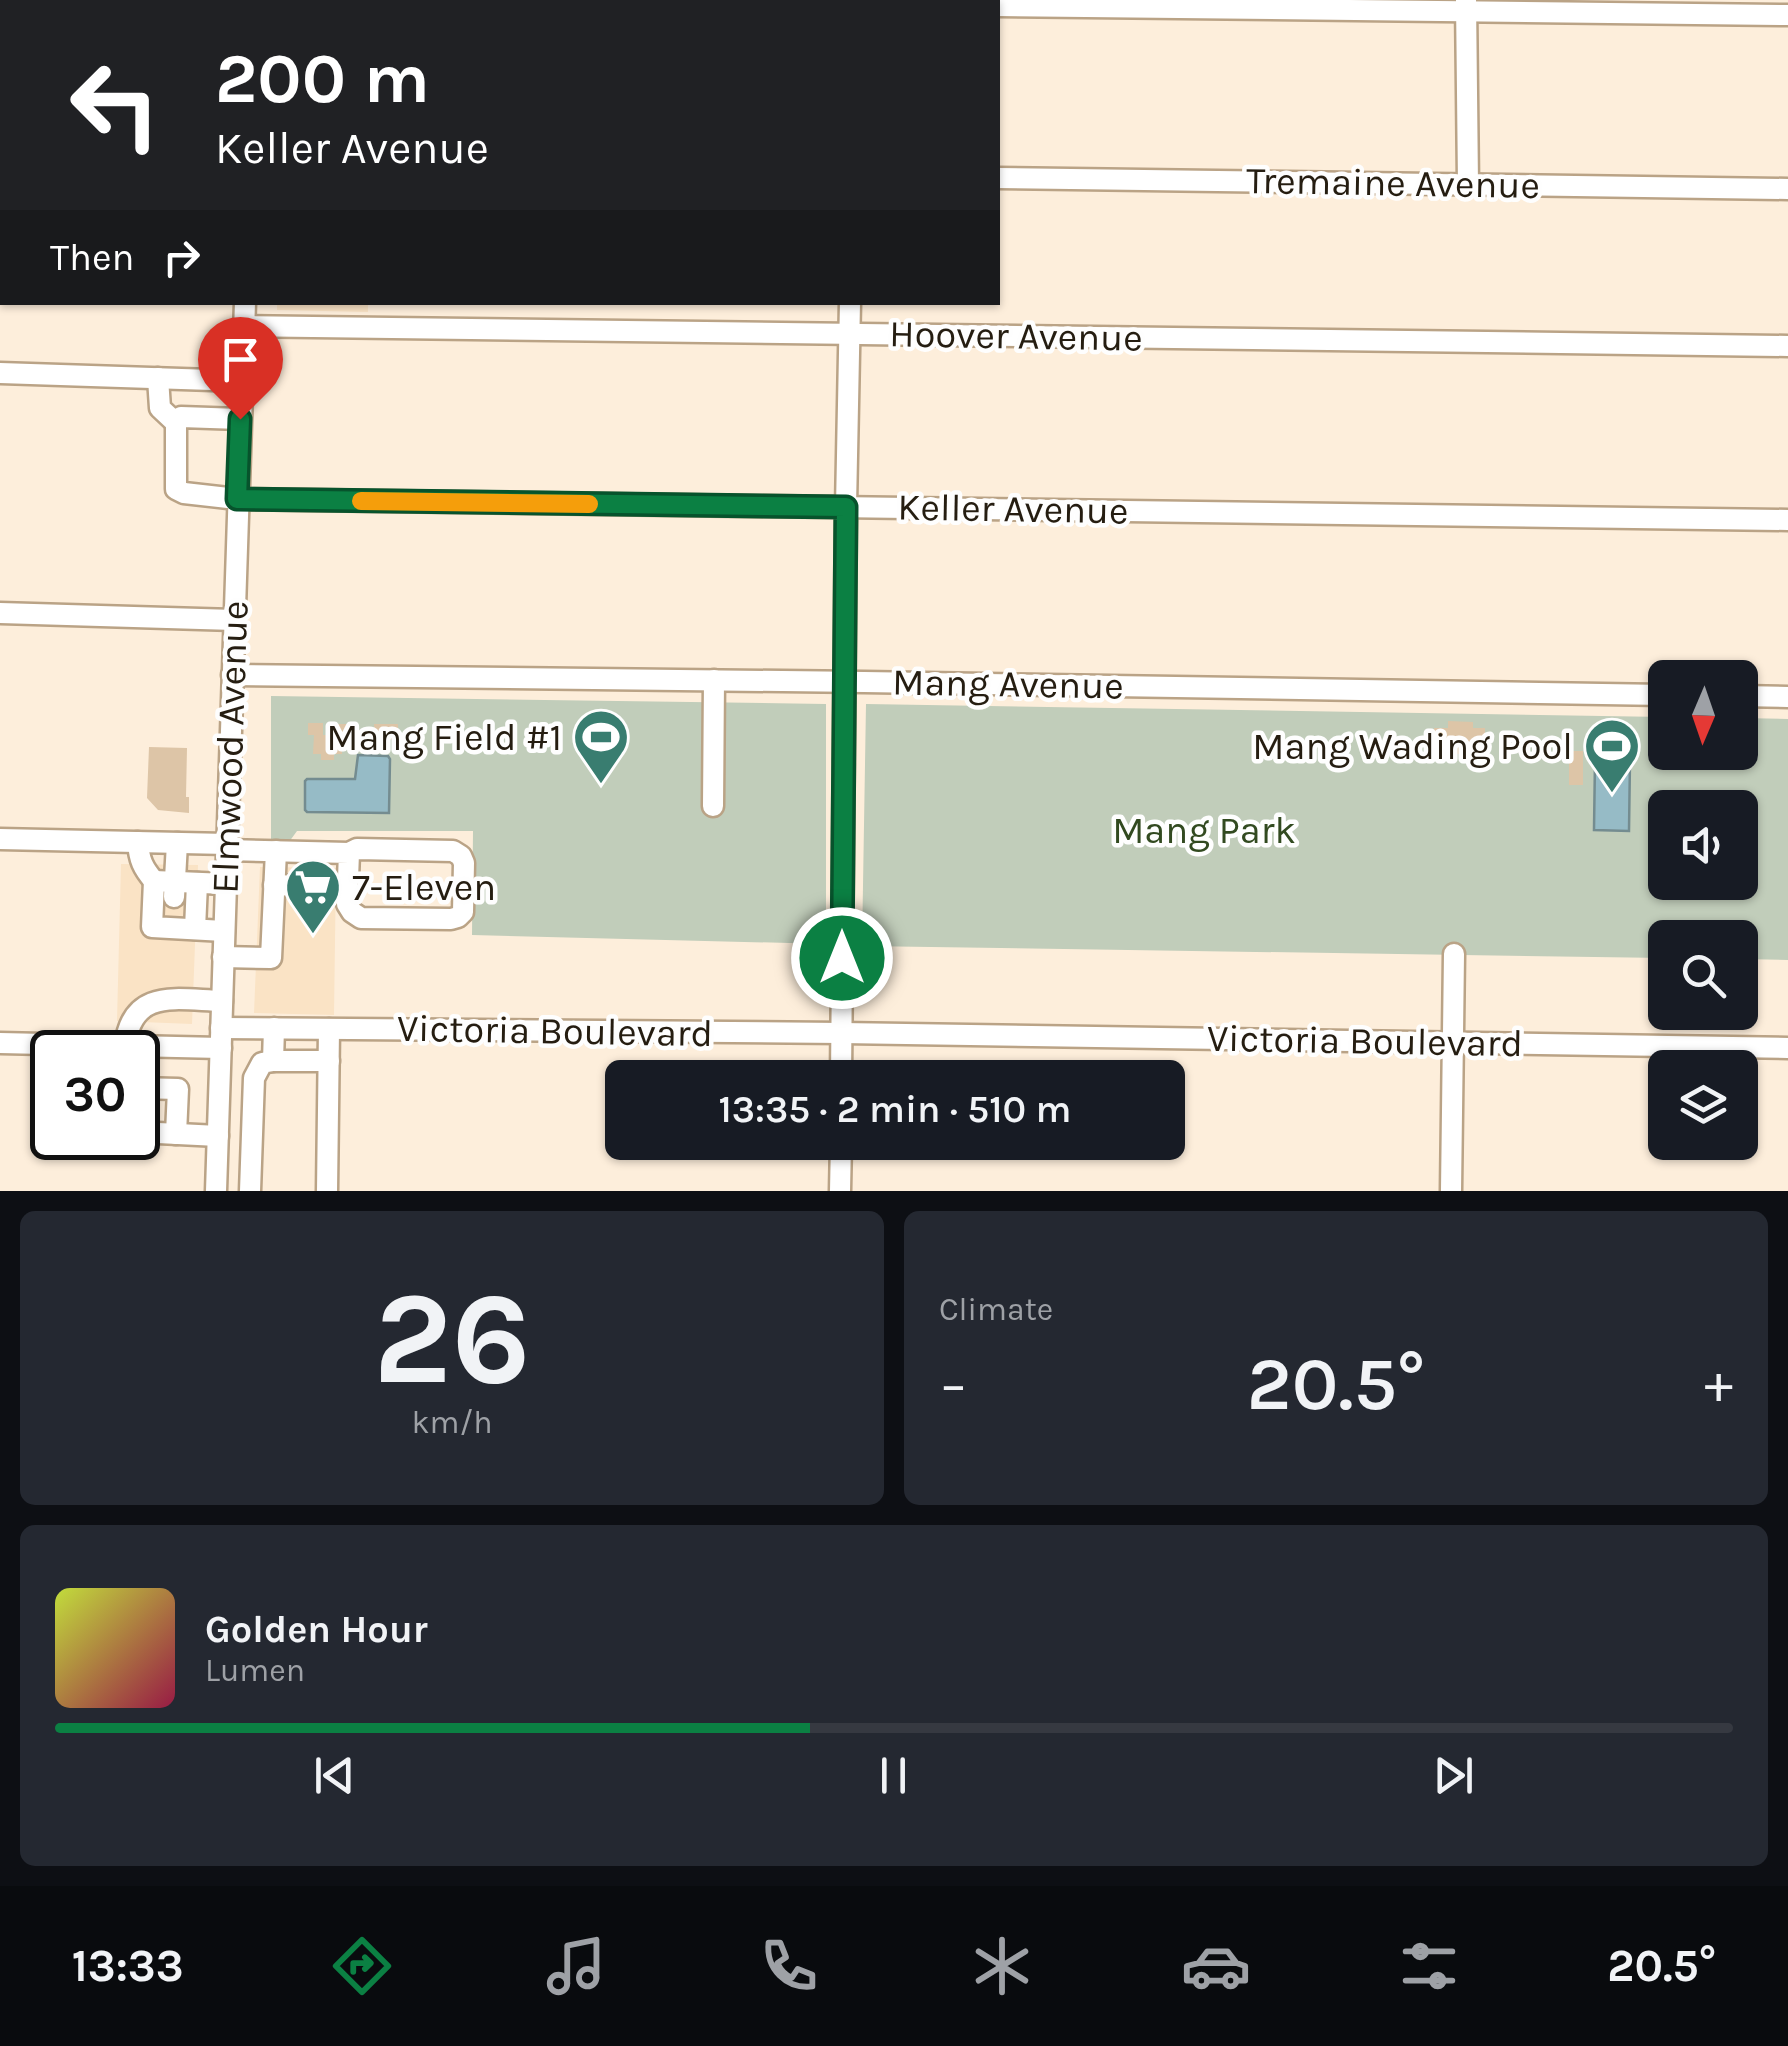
<!DOCTYPE html>
<meta charset="utf-8">
<style>
body{margin:0;font-family:Karla,sans-serif;background:#242831;color:#f1f3f6;height:100vh;display:flex;flex-direction:column;font-size:38px;white-space:nowrap}
*{box-sizing:border-box;margin:0}
p{font-size:32px;color:#9ea1a6}
.icon{flex:none;width:55px;height:55px;fill:none;stroke:currentColor;stroke-width:2;stroke-linecap:round;stroke-linejoin:round}
.map{position:relative;height:1191px;overflow:hidden}
.details{display:flex;flex-direction:column;gap:20px;padding:20px;background:#0d0f14;flex:1}
.details>*{flex:none}
.guide{position:absolute;left:0px;top:0px;width:1000px;height:305px;box-shadow:0 2px 8px #0004;background:#202124;color:#fff;overflow:hidden}
.needle{width:65px;rotate:182deg}
.tools{position:absolute;left:1648px;top:660px;display:grid;gap:20px}
.tools a{display:grid;place-items:center;width:110px;height:110px;border-radius:15px;background:#171b24;box-shadow:0 2px 8px #0004;font-size:50px}
.speed{position:absolute;left:30px;top:1030px;display:flex;gap:20px;font-size:50px;font-weight:700;text-align:center}
.speed>*{display:grid;place-content:center;width:130px;height:130px;border-radius:50%;background:#171b24;box-shadow:0 2px 8px #0004;line-height:1}
.speed .limit{border:5px solid #111;border-radius:15px;background:#fff;color:#111}
.pin{position:absolute;display:grid;place-items:center;width:85px;height:85px;color:#fff;margin:-102px -42px;border-radius:50% 50% 50% 0;rotate:-45deg;box-shadow:0 0 10px #0007}
.pin .icon{rotate:45deg}
.me{position:absolute;width:110px;margin:-55px;rotate:0deg;stroke-linejoin:round;filter:drop-shadow(0 0 8px #0008)}
.turn{display:flex;align-items:center;gap:35px;height:210px;padding:0 50px;font-size:45px}
.turn .icon{width:130px;height:130px;stroke-width:2.5}
.turn b{display:block;font-size:70px;line-height:85px}
.then{display:flex;align-items:center;height:95px;padding:0 50px;background:#0003;gap:20px;font-size:38px}
.big{font-size:75px;font-weight:600;line-height:1.1}
.details .tile{flex:1;display:flex;flex-direction:column;justify-content:center;gap:15px;min-width:0;padding:0 35px;border-radius:15px;background:#242831}
.details .dial{align-items:center;gap:0}
.dial b{font-size:130px;line-height:1}
.song{display:flex;align-items:center;gap:30px}
.cover{width:120px;height:120px;border-radius:15px;background:linear-gradient(135deg,hsl(70 70% 55%),hsl(340 70% 35%))}
.played{height:10px;border-radius:5px;background:linear-gradient(90deg,#0b8043 45%,#363941 45%)}
.keys{display:flex;justify-content:space-around;direction:ltr}
.heat{display:flex;justify-content:space-between;align-items:center;font-size:55px;direction:ltr}
.details .tiles{flex:1;display:grid;gap:20px;grid-template-columns:1fr 1fr}
.tile:last-child{grid-column:span 2}
.trip{position:absolute;left:605px;top:1060px;width:580px;height:100px;border-radius:15px;background:#171b24;box-shadow:0 2px 8px #0004;font-weight:600;line-height:100px;text-align:center}
.tabs{display:flex;height:160px;justify-content:space-around;align-items:center;background:#090b0e;color:#9ea1a6}
.tabs .icon{width:70px;height:70px}
.tabs .selected{color:#0b8043}
.tabs b{font-size:45px;color:#f1f3f6}
.map>svg:first-child{display:block}
</style>
<div class="map">
<svg width="1788" height="1191" viewBox="0 0 1788 1191">
<rect width="100%" height="100%" fill="#fdeedb"/>
<g fill="#fae3c5">
<polygon points="277,303 368,303 368,312 277,310"/>
<polygon points="121,864 198,865 192,1024 117,1021"/>
<polygon points="260,867 336,868 334,1015 254,1013"/>
</g>
<g fill="#c1cdba" fill-rule="evenodd">
<polygon points="271,696 826,704 826,944 472,935 473,831 297,831 289,842 271,841"/>
<path d="M 866,704 L 1665,717 L 1665,752 L 1740,752 L 1740,718 L 1788,719 L 1788,960 L 1740,959 L 1740,938 L 1665,938 L 1665,958 L 862,946 ZM 1665,808 L 1740,808 L 1740,882 L 1665,882 Z"/>
</g>
<g fill="#96bbc6" stroke="#748c90" stroke-width="2.5">
<polygon points="358,755 388,756 390,759 389,813 307,812 305,810 305,781 307,779 355,779"/>
<polygon points="1595,760 1630,760 1629,831 1594,830"/>
</g>
<g fill="#ddc5a7">
<polygon points="1448,721 1473,722 1473,728 1485,728 1485,749 1473,748 1473,754 1446,754 1446,748 1434,748 1434,728 1448,728"/>
<polygon points="308,723 323,723 323,735 333,735 333,724 348,724 347,736 342,735 342,754 334,754 334,760 321,760 321,754 313,754 314,735 308,735"/>
<polygon points="374,724 398,724 398,740 375,739"/>
<polygon points="149,747 187,748 186,797 189,797 189,813 158,810 147,798"/>
<rect x="1569" y="751" width="14" height="34"/>
</g>
<g fill="none" stroke-linecap="round" stroke-linejoin="round">
<g stroke="#baa386" stroke-width="25">
<g id="minor">
<polyline points="210,0 210,2"/>
<polyline points="646,0 790,2"/>
<polyline points="1466,0 1468,184"/>
<polyline points="258,2 258,0"/>
<polyline points="374,2 374,0"/>
<polyline points="856,2 856,0"/>
<polyline points="998,6 1788,15"/>
<polyline points="998,178 1788,189"/>
<polyline points="0,181 2,181"/>
<polyline points="244,326 1788,346"/>
<polyline points="0,373 242,381"/>
<polyline points="158,378 160,408 176,423"/>
<polyline points="240,419 181,417 176,423 176,489 184,493 237,499 1788,520"/>
<polyline points="0,613 234,620"/>
<polyline points="232,675 864,682 1665,695"/>
<polyline points="1740,696 1788,697"/>
<polyline points="713,806 714,680"/>
<polyline points="0,839 227,844"/>
<path d="M 138,842 C 139,860 143,868 154,881"/>
<polyline points="227,850 349,853 347,904 352,912 361,918 451,919 458,917 463,912 464,863 461,856 453,851 357,849 349,853"/>
<polyline points="274,885 326,887"/>
<polyline points="174,897 177,843"/>
<polyline points="195,929 197,883"/>
<polyline points="224,931 152,927 154,881 226,884"/>
<polyline points="223,957 271,958 276,851"/>
<polyline points="221,1028 842,1033 1788,1048"/>
<polyline points="274,1028 273,1061 329,1061"/>
<polyline points="0,1043 221,1048"/>
<path d="M 125,1046 C 132,987 177,1000 222,1001"/>
<polyline points="841,1078 846,507 850,302"/>
<polyline points="138,1088 178,1089 176,1134"/>
<polyline points="138,1132 218,1136"/>
<polyline points="216,1191 245,302"/>
<polyline points="250,1191 254,1078 262,1063 273,1061"/>
<polyline points="327,1191 329,1029"/>
<polyline points="840,1191 841,1142"/>
<polyline points="1451,1191 1454,954"/>
</g>
</g>
<use href="#minor" stroke="#fff" stroke-width="20"/>
</g>
<g fill="none" stroke-linecap="round" stroke-linejoin="round">
<g stroke="#07532c" stroke-width="25">
<polyline id="route" points="240,419 237,499 846,507 842,958"/>
</g>
<use href="#route" stroke="#0b8043" stroke-width="18"/>
<polyline stroke="#f59e0b" stroke-width="18" points="361,501 589,504"/>
</g>
<defs>
<g id="stadium-pin" transform="scale(2.875)"><path d="M0 17L-7.5 6A9.5 9.5 0 1 1 7.5 6Z" fill="#397d70" stroke="#fefefe"/><path d="M0-5a6.5 5 0 1 0 0 10a6.5 5 0 1 0 0-10ZM-3.5-1.8h7v3.6h-7Z" fill="#fff"/></g>
<g id="supermarket-pin" transform="scale(2.875)"><path d="M0 17L-7.5 6A9.5 9.5 0 1 1 7.5 6Z" fill="#397d70" stroke="#fefefe"/><path d="M-6-5.5h2.5l.6 2H6L4.5 2H-2.5L-4.4-4H-6ZM-1.5 3.2a1.3 1.3 0 1 0 .1 0ZM3 3.2a1.3 1.3 0 1 0 .1 0Z" fill="#fff"/></g>
</defs>
<g fill-rule="evenodd">
<use href="#stadium-pin" x="601" y="737"/>
<use href="#stadium-pin" x="1612" y="746"/>
<use href="#supermarket-pin" x="313" y="887"/>
</g>
<g text-anchor="middle" dominant-baseline="central" stroke-width="9" stroke-linejoin="round" paint-order="stroke">
<g font-size="38" fill="#251d11" stroke="#fefefe">
<text transform="translate(1393 183) rotate(1)">Tremaine Avenue</text>
<text transform="translate(1016 336) rotate(1)">Hoover Avenue</text>
<text transform="translate(1013 509) rotate(1)">Keller Avenue</text>
<text transform="translate(1008 684) rotate(1)">Mang Avenue</text>
<text transform="translate(230 747) rotate(-88)">Elmwood Avenue</text>
<text transform="translate(555 1031) rotate(1)">Victoria Boulevard</text>
<text transform="translate(1365 1041) rotate(1)">Victoria Boulevard</text>
</g>
<g font-size="38" fill="#251d11" stroke="#fefefe" text-anchor="end">
<text x="562" y="737">Mang Field #1</text>
<text x="1573" y="746">Mang Wading Pool</text>
<text x="352" y="887" text-anchor="start">7-Eleven</text>
</g>
<g font-size="38" fill="#324a20" stroke="#fefefe">
<text x="1204" y="830">Mang Park</text>
</g>
</g>
</svg>
<div class="tools">
<a><svg class="needle" viewBox="-14 -14 28 28"><path d="M0-13l5 13h-10z" fill="#e53935"/><path d="M0 13l5-13h-10z" fill="#9ea1a6"/></svg></a>
<a><svg class="icon" aria-label="sound" viewBox="0 0 24 24"><path d="M4 9h4l5-4v14l-5-4H4zM17 9q2 3 0 6"/></svg></a>
<a><svg class="icon" aria-label="search" viewBox="0 0 24 24"><circle cx="10" cy="10" r="6"/><path d="M15 15l6 6"/></svg></a>
<a><svg class="icon" aria-label="layers" viewBox="0 0 24 24"><path d="M12 4l9 5-9 5-9-5zM3 14l9 5 9-5"/></svg></a>
</div>
<div class="speed"><div class="limit">30</div></div>
<div class="pin" style="left:240px;top:419px;background:#d93025"><svg class="icon" aria-label="arrive" viewBox="0 0 24 24"><path d="M6 21V4h12l-3 4 3 4H6"/></svg></div>
<svg class="me" style="left:842px;top:958px" viewBox="-20 -20 40 40"><circle r="17" fill="#0b8043" stroke="#fff" stroke-width="3"/><path d="M0-11L8 9 0 5-8 9z" fill="#fff"/></svg>
<div class="trip">13:35 · 2 min · 510 m</div>
<div class="guide">
<div class="turn"><svg class="icon" aria-label="left" viewBox="0 0 24 24"><path d="M17 20v-9H6M10 6l-5 5 5 5"/></svg><div><b>200 m</b>Keller Avenue</div></div>
<div class="then">Then<svg class="icon" aria-label="right" viewBox="0 0 24 24"><path d="M7 20v-9h11M14 6l5 5-5 5"/></svg></div>
</div>
</div>
<section class="details">
<div class="tiles">
<div class="tile dial"><b>26</b><p>km/h</p></div>
<div class="tile"><p>Climate</p>
<div class="heat"><a>−</a><b class="big">20.5°</b><a>+</a></div>
</div>
<div class="tile">
<div class="song"><i class="cover"></i><div><b>Golden Hour</b><p>Lumen</p></div></div>
<div class="played"></div>
<div class="keys"><svg class="icon" aria-label="previous" viewBox="0 0 24 24"><path d="M18 5L8 12l10 7zM5 5v14"/></svg><svg class="icon" aria-label="pause" viewBox="0 0 24 24"><path d="M8 5v14M16 5v14"/></svg><svg class="icon" aria-label="next" viewBox="0 0 24 24"><path d="M6 5l10 7-10 7zM19 5v14"/></svg></div>
</div>
</div>
</section>
<nav class="tabs">
<b>13:33</b>
<svg class="icon selected" aria-label="directions" viewBox="0 0 24 24"><path d="M12 3l9 9-9 9-9-9zM9 14v-3h6M13 9l2 2-2 2"/></svg>
<svg class="icon" aria-label="music" viewBox="0 0 24 24"><path d="M9 18V5l10-2v13"/><circle cx="6" cy="18" r="3"/><circle cx="16" cy="16" r="3"/></svg>
<svg class="icon" aria-label="phone" viewBox="0 0 24 24"><path d="M5 4h4l2 5-3 2q2 4 5 5l2-3 5 2v4C11 20 4 13 5 4z"/></svg>
<svg class="icon" aria-label="climate" viewBox="0 0 24 24"><path d="M12 3v18M4 7l16 10M4 17L20 7"/></svg>
<svg class="icon" aria-label="car" viewBox="0 0 24 24"><path d="M5 17H2v-5l4-1 3-4h7l3 4 3 1v5h-3M9 17h6M6 11h13"/><circle cx="7" cy="17" r="2"/><circle cx="17" cy="17" r="2"/></svg>
<svg class="icon" aria-label="filters" viewBox="0 0 24 24"><path d="M4 7h16M4 17h16"/><circle cx="9" cy="7" r="2"/><circle cx="15" cy="17" r="2"/></svg>
<b>20.5°</b>
</nav>
